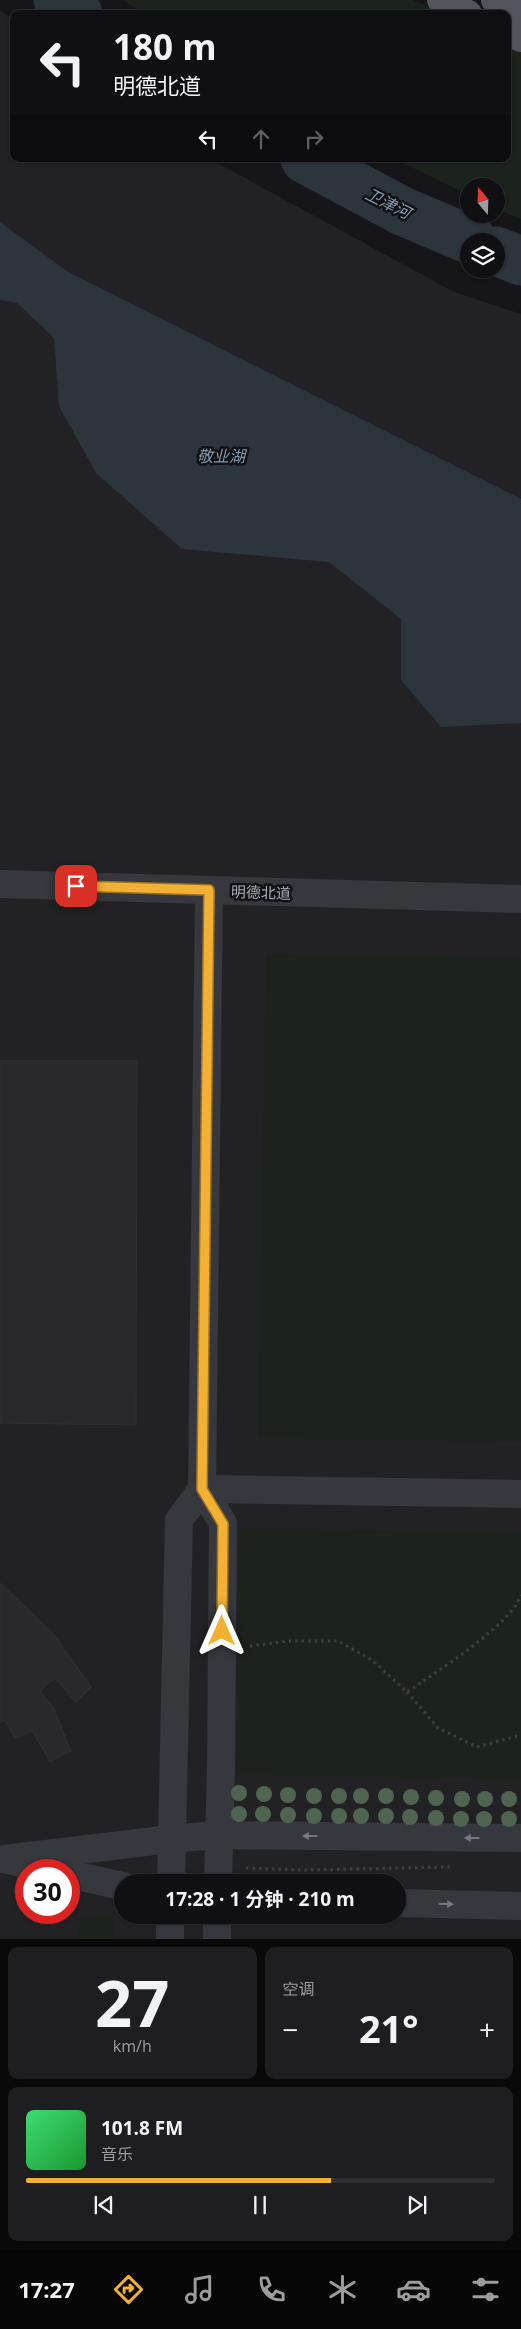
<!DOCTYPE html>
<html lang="zh">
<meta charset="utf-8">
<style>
body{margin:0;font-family:"Open Sans","Noto Sans SC",sans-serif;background:#1e1e20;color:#f1f3f6;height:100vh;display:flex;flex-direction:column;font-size:19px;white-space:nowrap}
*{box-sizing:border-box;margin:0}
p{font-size:16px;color:#9c9d9f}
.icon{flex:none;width:28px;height:28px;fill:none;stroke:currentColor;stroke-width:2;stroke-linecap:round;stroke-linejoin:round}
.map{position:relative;height:1939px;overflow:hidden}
.panel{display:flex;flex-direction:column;gap:8px;padding:8px;background:#09090a;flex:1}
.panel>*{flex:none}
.top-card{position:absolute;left:10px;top:10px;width:501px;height:152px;border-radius:10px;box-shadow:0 1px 4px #0004,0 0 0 1px #303032;background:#101012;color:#f1f3f6;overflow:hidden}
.needle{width:32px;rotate:341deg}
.buttons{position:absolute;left:460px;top:178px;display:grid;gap:10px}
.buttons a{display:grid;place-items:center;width:45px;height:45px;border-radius:50%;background:#101012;box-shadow:0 1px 4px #0004,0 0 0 1px #303032;font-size:25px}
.speed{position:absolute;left:15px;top:1859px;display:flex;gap:10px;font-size:25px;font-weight:700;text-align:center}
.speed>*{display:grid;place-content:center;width:65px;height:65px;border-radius:50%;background:#101012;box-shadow:0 1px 4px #0004,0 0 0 1px #303032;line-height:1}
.speed .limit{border:8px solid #d22;background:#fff;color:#111}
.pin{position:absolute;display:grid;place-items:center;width:42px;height:42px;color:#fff;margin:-21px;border-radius:10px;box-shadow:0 2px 8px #0006}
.me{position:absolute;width:55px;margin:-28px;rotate:0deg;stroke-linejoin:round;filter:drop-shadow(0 0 4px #0008)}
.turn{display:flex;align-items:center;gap:18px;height:105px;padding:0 20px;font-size:22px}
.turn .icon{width:65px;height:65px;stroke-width:2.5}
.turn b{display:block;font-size:35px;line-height:42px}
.lanes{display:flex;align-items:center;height:48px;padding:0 20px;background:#0003;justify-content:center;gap:25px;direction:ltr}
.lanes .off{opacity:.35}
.big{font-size:38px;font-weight:700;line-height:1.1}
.panel .card{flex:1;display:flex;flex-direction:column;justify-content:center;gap:8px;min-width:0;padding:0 18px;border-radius:10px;background:#1e1e20}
.panel .dial{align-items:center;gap:0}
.dial b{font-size:65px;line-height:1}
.song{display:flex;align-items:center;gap:15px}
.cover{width:60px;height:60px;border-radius:8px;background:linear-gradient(135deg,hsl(140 70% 55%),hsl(130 70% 35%))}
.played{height:5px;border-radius:2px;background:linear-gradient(90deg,#f2b134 65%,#303032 65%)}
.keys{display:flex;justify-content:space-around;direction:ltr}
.heat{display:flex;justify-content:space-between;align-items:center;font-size:28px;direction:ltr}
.panel .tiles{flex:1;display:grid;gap:8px;grid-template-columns:1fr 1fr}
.card:last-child{grid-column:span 2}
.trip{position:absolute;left:114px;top:1874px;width:292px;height:50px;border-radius:25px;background:#101012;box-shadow:0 1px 4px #0004,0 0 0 1px #303032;font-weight:700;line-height:50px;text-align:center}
.tabs{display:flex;height:80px;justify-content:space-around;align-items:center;background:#060607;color:#9c9d9f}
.tabs .icon{width:35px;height:35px}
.tabs .on{color:#f2b134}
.tabs b{font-size:22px;color:#f1f3f6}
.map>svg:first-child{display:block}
</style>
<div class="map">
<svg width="521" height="1939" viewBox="0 0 521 1939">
<rect width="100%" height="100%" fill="#161618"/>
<path fill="#222225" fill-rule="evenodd" d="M 0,10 L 14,20 L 14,159 L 210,159 L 454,292 L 521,314 L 521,1939 L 0,1939 ZM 26,1870 L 69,1870 L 69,1912 L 26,1912 ZM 122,1882 L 398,1882 L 398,1915 L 122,1915 Z"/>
<g fill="#1c231d">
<polygon points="123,0 413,0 442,14 144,14"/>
<polygon points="508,45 521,51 521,219 496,209 496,186 469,186 469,195 395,159 508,159"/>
<polygon points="266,954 521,958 521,1442 258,1438"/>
<polygon points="241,1528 521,1533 521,1779 236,1774"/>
<polygon points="114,1916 114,1939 78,1939 81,1917"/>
</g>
<polygon fill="#2c353c" points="0,222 68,272 521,499 521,723 441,727 401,680 401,619 329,562 182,549 96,473 59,406 54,338 17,303 0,300"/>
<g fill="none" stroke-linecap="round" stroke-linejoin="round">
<g stroke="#2c353c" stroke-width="49">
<polyline points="58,0 78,14"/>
<polyline points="305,159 402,211 473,241"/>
<polyline points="496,251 521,261"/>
</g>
</g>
<g fill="#29292c" stroke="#303034">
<polygon points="0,1061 137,1061 136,1425 0,1423"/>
<polygon points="0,1583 53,1633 91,1687 76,1702 55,1678 40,1691 53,1707 71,1751 50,1761 32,1731 15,1738 5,1720 0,1723"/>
</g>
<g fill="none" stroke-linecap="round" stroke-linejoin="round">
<g stroke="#3d3f44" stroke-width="3" stroke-dasharray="2.5 4" stroke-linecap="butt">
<path d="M 250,1646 L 287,1641 L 338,1641 L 372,1660 L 407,1692 C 434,1674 512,1624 521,1595"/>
<polyline points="407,1692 438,1728 477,1747 521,1735"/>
<polyline points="246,1868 303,1870 452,1867"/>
</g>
<g stroke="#37383d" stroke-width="28">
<polyline points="0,884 521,899"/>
<polyline points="209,890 202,1489 223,1523 221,1767 218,1882"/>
<polyline points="202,1489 521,1494"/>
<polyline points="51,1870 4,1859 171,1839 218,1835 521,1838"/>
<polyline points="69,1874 122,1886"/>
<polyline points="171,1882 179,1520 202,1489"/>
<polyline points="398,1903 521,1906"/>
<polyline points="170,1939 170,1915"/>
<polyline points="217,1939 217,1915"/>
</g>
<g stroke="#53555c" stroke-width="28">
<polyline points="441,0 468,14"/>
<polyline points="495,0 521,12"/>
<polyline points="508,32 521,38"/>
</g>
</g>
<g fill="#506452">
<circle cx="239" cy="1793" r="8"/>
<circle cx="264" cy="1794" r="8"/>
<circle cx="288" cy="1795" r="8"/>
<circle cx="314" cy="1796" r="8"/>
<circle cx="339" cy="1796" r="8"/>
<circle cx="361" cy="1796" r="8"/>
<circle cx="386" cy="1796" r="8"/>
<circle cx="411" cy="1797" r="8"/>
<circle cx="436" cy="1798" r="8"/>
<circle cx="462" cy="1799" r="8"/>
<circle cx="485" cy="1799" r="8"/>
<circle cx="509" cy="1799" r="8"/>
<circle cx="239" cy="1814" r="8"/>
<circle cx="263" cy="1814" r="8"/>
<circle cx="288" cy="1815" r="8"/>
<circle cx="314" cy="1816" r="8"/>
<circle cx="339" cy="1816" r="8"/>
<circle cx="361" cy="1816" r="8"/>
<circle cx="386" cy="1816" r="8"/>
<circle cx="410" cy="1817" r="8"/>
<circle cx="436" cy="1818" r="8"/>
<circle cx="461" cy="1819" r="8"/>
<circle cx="484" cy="1819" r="8"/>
<circle cx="509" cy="1819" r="8"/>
</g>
<defs><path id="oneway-solid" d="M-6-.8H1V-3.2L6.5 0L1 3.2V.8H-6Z" transform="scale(1.25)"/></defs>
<g fill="#757881">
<use href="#oneway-solid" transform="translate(310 1836) rotate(-180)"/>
<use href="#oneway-solid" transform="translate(472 1838) rotate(-180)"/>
<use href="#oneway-solid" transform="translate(446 1904) rotate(1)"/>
</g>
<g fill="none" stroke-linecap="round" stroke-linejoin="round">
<g stroke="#9d7322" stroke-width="12">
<polyline id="route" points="76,886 209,890 202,1489 223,1524 222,1631"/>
</g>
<use href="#route" stroke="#f2b134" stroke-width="9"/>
</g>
<g text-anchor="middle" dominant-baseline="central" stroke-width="5" stroke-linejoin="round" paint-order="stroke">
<g font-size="15" fill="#a8adb8" stroke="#111113">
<text transform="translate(261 892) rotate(2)">明德北道</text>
</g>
<g font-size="16" font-style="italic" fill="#7f9bb3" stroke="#111113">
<text transform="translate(388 203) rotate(27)">卫津河</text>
<text x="221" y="456">敬业湖</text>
</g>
</g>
</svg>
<div class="buttons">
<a><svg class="needle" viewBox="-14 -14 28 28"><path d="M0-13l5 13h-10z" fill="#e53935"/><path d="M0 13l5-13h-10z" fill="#9c9d9f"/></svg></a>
<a><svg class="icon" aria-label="layers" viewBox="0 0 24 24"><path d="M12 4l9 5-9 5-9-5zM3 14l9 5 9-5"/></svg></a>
</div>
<div class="speed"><div class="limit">30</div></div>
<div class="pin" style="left:76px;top:886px;background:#d93025"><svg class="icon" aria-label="arrive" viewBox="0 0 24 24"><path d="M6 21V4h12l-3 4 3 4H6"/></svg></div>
<svg class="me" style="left:222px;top:1631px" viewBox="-20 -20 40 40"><path d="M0-17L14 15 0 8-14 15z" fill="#f2b134" stroke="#fff" stroke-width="4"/></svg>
<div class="trip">17:28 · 1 分钟 · 210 m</div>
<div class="top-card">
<div class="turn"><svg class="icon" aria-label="left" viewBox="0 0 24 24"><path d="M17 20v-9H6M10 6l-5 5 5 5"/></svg><div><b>180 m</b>明德北道</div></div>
<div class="lanes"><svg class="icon" aria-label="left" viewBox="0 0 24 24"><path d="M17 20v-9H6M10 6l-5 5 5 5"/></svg><svg class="icon off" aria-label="ahead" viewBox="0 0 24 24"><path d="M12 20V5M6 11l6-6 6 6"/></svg><svg class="icon off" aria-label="right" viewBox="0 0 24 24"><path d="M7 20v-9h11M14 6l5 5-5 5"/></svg></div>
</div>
</div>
<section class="panel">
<div class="tiles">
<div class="card dial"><b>27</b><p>km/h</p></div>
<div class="card"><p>空调</p>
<div class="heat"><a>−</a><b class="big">21°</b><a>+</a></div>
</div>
<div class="card">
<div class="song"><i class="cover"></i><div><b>101.8 FM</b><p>音乐</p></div></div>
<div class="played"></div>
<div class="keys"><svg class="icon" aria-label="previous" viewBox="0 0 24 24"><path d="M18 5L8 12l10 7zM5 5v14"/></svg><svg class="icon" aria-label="pause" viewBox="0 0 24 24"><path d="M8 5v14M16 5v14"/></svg><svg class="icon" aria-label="next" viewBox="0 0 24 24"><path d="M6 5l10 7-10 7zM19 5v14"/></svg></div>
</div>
</div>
</section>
<nav class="tabs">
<b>17:27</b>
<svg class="icon on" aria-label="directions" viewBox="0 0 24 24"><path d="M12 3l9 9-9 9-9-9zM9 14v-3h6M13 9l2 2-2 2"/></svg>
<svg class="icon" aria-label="music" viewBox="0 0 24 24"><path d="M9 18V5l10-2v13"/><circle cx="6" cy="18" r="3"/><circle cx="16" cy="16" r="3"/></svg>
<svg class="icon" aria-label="phone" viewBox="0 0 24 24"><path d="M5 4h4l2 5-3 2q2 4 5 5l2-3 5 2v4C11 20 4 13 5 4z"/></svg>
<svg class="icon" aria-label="climate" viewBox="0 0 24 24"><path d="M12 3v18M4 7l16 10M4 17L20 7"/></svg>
<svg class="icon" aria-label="car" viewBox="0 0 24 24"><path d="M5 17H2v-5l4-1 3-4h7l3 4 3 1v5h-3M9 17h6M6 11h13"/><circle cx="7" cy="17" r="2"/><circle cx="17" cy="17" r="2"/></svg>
<svg class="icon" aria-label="filters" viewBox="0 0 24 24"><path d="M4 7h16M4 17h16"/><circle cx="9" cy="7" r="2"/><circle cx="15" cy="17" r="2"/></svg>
</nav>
